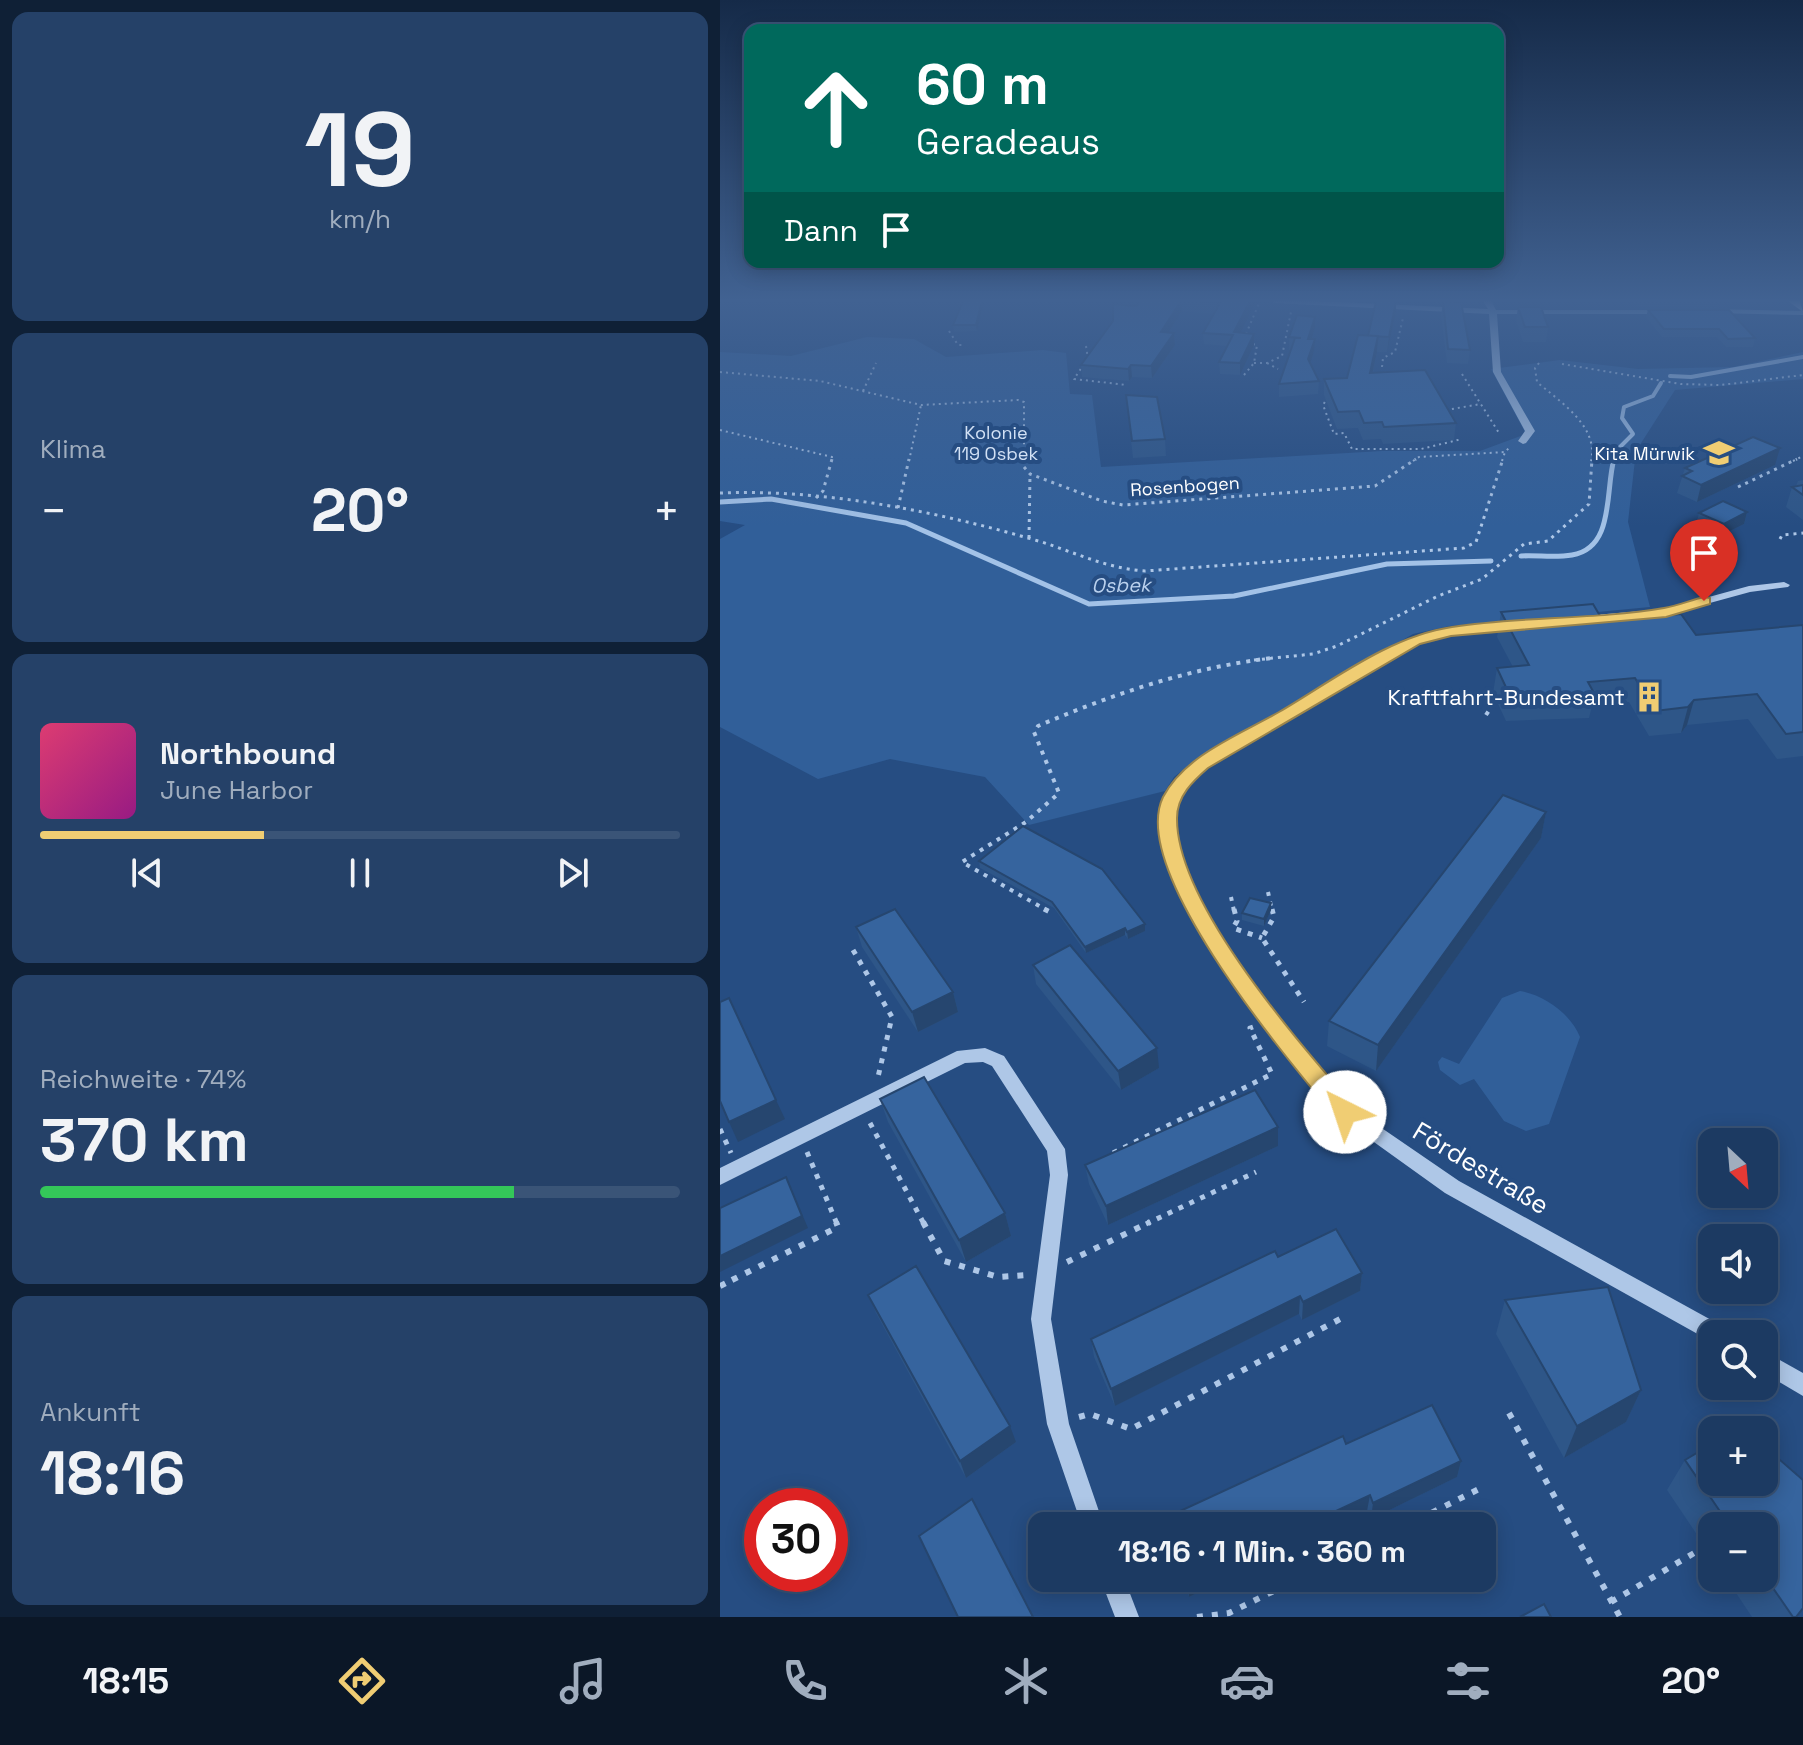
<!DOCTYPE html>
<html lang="de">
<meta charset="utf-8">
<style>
body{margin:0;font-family:"Space Grotesk",sans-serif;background:#254168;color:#f1f3f6;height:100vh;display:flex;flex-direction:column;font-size:30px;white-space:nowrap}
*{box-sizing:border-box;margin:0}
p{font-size:26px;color:#a0adbe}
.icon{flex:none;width:44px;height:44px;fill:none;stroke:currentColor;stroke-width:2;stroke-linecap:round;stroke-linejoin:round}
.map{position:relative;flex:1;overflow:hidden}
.drawer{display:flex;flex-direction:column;gap:12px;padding:12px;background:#0f2036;width:720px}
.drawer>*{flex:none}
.top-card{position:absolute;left:24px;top:24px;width:760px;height:244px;border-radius:16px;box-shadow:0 4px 20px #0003,0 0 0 2px #3a5477;background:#00695c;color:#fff;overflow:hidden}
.needle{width:52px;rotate:154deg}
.tools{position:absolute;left:978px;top:1128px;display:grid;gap:16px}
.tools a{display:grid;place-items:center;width:80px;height:80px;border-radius:16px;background:#1c3a62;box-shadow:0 4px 20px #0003,0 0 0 2px #3a5477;font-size:40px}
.speed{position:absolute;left:24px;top:1488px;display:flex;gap:16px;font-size:40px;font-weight:700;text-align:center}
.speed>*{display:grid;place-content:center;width:104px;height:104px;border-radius:50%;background:#1c3a62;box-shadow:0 4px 20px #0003,0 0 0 2px #3a5477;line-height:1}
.speed .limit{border:12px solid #d22;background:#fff;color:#111}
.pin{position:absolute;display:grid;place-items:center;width:68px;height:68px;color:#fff;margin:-82px -34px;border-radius:50% 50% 50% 0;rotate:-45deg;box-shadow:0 0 8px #0007}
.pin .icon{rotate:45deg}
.me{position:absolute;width:88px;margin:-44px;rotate:319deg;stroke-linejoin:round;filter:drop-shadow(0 0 6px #0008)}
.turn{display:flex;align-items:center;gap:28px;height:168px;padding:0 40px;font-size:36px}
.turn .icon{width:104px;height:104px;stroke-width:2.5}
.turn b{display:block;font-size:56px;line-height:68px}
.then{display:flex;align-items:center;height:76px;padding:0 40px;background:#0003;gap:16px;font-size:30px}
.big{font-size:60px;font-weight:700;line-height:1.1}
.drawer .card{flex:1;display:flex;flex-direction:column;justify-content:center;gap:12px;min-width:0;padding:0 28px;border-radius:16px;background:#254168}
.drawer .dial{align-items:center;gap:0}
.dial b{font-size:104px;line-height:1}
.song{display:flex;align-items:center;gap:24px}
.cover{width:96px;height:96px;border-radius:12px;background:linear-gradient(135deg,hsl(340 70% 55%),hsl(310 70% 35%))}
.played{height:8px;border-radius:4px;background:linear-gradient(90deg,#f0cd73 35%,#3a5477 35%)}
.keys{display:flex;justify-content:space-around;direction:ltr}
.heat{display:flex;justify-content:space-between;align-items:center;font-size:44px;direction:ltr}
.charge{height:12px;border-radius:6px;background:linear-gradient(90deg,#34c759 74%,#3a5477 0)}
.trip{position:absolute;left:308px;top:1512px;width:468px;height:80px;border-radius:16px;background:#1c3a62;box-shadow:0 4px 20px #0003,0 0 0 2px #3a5477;font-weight:700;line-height:80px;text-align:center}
.menu{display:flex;height:128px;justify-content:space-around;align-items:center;background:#0b1727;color:#a0adbe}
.menu .icon{width:56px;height:56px}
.menu .on{color:#f0cd73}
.menu b{font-size:36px;color:#f1f3f6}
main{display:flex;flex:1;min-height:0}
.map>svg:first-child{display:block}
</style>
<main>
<section class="drawer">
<div class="card dial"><b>19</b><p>km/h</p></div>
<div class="card"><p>Klima</p>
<div class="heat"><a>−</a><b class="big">20°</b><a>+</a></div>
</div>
<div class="card">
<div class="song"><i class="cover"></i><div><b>Northbound</b><p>June Harbor</p></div></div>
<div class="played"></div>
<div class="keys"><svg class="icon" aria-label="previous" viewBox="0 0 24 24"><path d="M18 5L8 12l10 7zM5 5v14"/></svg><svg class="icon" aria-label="pause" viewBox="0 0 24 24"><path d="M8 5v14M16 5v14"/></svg><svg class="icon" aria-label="next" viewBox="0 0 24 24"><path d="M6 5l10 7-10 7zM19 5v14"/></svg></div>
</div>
<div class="card"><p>Reichweite · 74%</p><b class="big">370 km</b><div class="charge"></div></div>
<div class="card"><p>Ankunft</p><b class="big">18:16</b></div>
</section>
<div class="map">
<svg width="1083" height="1617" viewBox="0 0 1083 1617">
<rect width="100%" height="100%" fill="#264d82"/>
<g fill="#315f99">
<polygon points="147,337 194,339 226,357 323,350 346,353 350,394 372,395 381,467 662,451 760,451 806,434 771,369 840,360 918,369 1013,367 1083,352 1083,379 955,390 916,451 908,522 930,607 730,626 693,634 474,761 454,777 445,791 309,825 265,777 170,759 98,779 0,727 0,539 25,525 0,521 0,352 71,356"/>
<path d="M 800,991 C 824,995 851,1014 860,1037 L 829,1124 L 806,1131 L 784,1121 L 754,1079 L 740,1085 L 720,1070 L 718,1062 L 722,1057 L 739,1064 L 782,998 Z"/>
</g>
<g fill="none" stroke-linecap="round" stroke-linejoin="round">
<g stroke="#a3c2e7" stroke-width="4">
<polyline points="950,376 971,377 1083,357"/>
<polyline points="894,461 898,449 913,434 902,418 904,407 933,396 941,383"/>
</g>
<g stroke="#a3c2e7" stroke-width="5">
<polyline points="0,502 51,499 186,523 369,604 514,596 667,564 771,561"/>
<path d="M 801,556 C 818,555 835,558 852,555 C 895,548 885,490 894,459"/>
</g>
<g stroke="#aec7e7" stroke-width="2" stroke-dasharray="2 4" stroke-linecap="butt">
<polyline points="229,331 238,345 244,345"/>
<polyline points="526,334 540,301"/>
<polyline points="366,346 368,359"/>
<polyline points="534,363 547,363 562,356 571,312"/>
<polyline points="547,363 558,369"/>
<path d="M 819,363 L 815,368 L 817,382 C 840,402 879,426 871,461"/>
<polyline points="364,364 354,379 407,385"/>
<polyline points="842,364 961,384 1001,385 1083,375"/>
<polyline points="662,367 663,358 675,352 683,318"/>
<polyline points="0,372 100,381 201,405 298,400 304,402 304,461"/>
<polyline points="742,374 779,433"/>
<polyline points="524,375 534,363 537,345 532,344"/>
<polyline points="143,391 156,363"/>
<polyline points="608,397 603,405 614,434 624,433 632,449 701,449 742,439"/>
<polyline points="726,410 761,404"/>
<polyline points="0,430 112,457 111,461"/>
<polyline points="189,461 201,405"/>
<polyline points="693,461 699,457 785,452 790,447"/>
<polyline points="782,461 785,452"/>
<polyline points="1073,461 1083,456"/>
</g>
<g stroke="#aec7e7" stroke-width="3" stroke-dasharray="3 5" stroke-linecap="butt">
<polyline points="304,459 304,467 310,474 382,501 403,505 655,486 696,459"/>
<polyline points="1018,487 1077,459"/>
<path d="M 0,493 C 102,489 210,510 308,538 C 349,549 382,568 425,571 L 744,548 L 756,542 L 783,459"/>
<polyline points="96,498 103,491 112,459"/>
<polyline points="178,508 189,459"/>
<polyline points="309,538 310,474"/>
<polyline points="1060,539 1062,535 1083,533"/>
<polyline points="534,660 593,654 617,646 718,596 762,579 804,544 828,541 869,504 872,459"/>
</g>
<g stroke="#aec7e7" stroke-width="4" stroke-dasharray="4 6" stroke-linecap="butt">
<polyline points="766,715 776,700"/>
<polyline points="548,892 552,911"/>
<polyline points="511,897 514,911"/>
<path d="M 328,911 L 242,862 L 306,822 L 339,793 L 314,732 L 318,726 C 393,694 472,667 553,658"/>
</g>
<g stroke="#aec7e7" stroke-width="5" stroke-dasharray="5 7" stroke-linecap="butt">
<polyline points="324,909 332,913"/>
<polyline points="514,909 517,921 513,928 542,938"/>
<polyline points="552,909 554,917 542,938 584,1002"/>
<polyline points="133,950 172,1017 158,1077"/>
<polyline points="150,1123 204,1224"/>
<polyline points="0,1129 11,1153"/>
<polyline points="87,1152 117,1224"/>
<polyline points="393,1153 552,1074 530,1028 533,1027"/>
<polyline points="426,1224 536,1172"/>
</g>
<g stroke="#aec7e7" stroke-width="6" stroke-dasharray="6 9" stroke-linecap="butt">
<polyline points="203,1222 224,1261 278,1277 308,1275"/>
<polyline points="347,1262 430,1222"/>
<polyline points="12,1280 118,1227 116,1222"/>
<polyline points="0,1286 6,1283"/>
<polyline points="789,1413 900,1617"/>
<polyline points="359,1417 370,1414 411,1429 624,1317"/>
<polyline points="685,1526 761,1488"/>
<polyline points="891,1602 981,1549"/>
<polyline points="477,1617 509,1613 580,1578"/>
</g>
<g fill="#aec7e7" fill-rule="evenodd">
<polygon points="551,301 596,301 768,309 763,301 771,301 776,310 947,310 951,312 947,314 777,314 781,372 815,431 806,443 803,444 798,441 805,431 773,372 769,314 555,303"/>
<polygon points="989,309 1083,311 1083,315 992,313 988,311"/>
<polygon points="1064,582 1070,585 1068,587 1030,592 946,615 863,624 857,620 863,616 945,609 1029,586"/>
<polygon points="798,621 802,623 802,627 732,634 699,644 487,767 471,781 458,800 454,817 460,858 477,900 564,1027 631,1107 739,1181 1004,1327 1007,1334 992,1334 992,1342 725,1193 619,1117 552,1037 462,902 446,858 440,817 446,796 461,775 477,761 691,638 731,627"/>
<polygon points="265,1048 284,1056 345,1149 348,1175 331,1319 349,1424 384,1526 362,1526 327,1424 311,1319 330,1175 327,1151 272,1066 263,1062 245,1063 0,1185 0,1168 237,1051"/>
<polygon points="1044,1351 1083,1373 1083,1396 1044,1373"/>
<polygon points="380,1578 404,1578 419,1617 395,1617"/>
</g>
<polygon fill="#f0f5fd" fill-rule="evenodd" points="1068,301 1080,301 1083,312"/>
</g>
<g fill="#2e5688">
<polygon points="239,301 264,301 257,331 234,332 233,325 241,306 239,306"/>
<polygon points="305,301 331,301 328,303"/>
<polygon points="420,301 536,301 520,333 534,334 534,345 520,375 500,374 499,362 507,346 484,344 483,333 494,314 462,311 448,333 454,333 455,345 432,378 412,377 409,381 362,377 361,365"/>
<polygon points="656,301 678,301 676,302 676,312 667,352 657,352 653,373 736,423 734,440 663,444 661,439 643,440 638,428 617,429 604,395 604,379 627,378 648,336"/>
<polygon points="700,301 739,301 750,350 748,364 727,363 721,315 723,303"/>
<polygon points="913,301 1000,301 999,308 918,307"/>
<polygon points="798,307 828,327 826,342 803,342 796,321"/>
<polygon points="928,310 1035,338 1033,347 1006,347 997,337 942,337 926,317"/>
<polygon points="595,317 595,328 592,339 594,351 590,363 599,381 598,394 559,397 559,384 571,350 569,350 569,337"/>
<polygon points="406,395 445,439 446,456 413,458"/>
<polygon points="1055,465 977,502 957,493 965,468"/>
<polygon points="1083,480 1083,520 1066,507 1072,487 1076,486 1078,481"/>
<polygon points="1027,512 1024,524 1000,536 976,525 979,513"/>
<polygon points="781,612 883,621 976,635 1083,625 1083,756 1057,759 1028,719 967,725 961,733 929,736 909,702 872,706 869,718 786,721 773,693 777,668 793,667 777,637"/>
<polygon points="826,812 821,838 656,1071 607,1046 609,1021"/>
<polygon points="259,861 425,924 425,931 408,939 405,935 366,953 334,908 260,868"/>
<polygon points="551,910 544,926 522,920 522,913"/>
<polygon points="136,927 233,992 238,1012 198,1032 142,947"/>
<polygon points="313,965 439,1068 401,1090 316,984"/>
<polygon points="160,1099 285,1213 291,1236 246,1262 168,1122"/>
<polygon points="558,1127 558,1146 388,1225 369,1184 365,1165"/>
<polygon points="558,1257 642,1273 640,1291 582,1320 579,1314 395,1406 374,1357 371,1339"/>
<polygon points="148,1295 296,1442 246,1478 156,1313"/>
<polygon points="785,1300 921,1390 906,1422 844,1458 776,1334"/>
<polygon points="626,1444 741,1461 737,1477 651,1519 647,1511 616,1526 446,1526 445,1518"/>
<polygon points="992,1444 992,1482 1044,1482 1044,1446 1083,1480 1083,1608 1076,1617 1032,1617 1006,1578 1044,1578 1044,1526 992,1526 992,1557 947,1490 965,1460"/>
<polygon points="462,1578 507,1578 469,1597"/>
</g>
<g fill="#26466f">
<polygon points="262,301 264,301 257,331 256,325"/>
<polygon points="461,301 462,311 441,344 441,332"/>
<polygon points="530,301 536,301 515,344 514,332"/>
<polygon points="676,301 676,312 667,352 669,337"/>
<polygon points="595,317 595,328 588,351 588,339"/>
<polygon points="454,333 455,345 432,378 431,366"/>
<polygon points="534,334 534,345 520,375 520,363"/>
<polygon points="658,336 657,352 649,389 650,373"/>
<polygon points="595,339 594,351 588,371 588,359"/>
<polygon points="411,365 412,377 409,381 408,369"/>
<polygon points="1060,448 1055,465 977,502 981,485"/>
<polygon points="1027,512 1024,524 1000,536 1004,524"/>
<polygon points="974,700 967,725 961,733 968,707"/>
<polygon points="826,812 821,838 656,1071 658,1045"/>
<polygon points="551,903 551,910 544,926 544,919"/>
<polygon points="425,924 425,931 408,939 407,932"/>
<polygon points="405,928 405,935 366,953 365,947"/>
<polygon points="233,992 238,1012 198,1032 192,1012"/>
<polygon points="437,1048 439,1068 401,1090 398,1071"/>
<polygon points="56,1100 65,1119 18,1142 9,1122"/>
<polygon points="558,1127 558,1146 388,1225 386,1206"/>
<polygon points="66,1177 88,1228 0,1272 0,1256"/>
<polygon points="285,1213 291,1236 246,1262 239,1240"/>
<polygon points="642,1273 640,1291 582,1320 583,1302"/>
<polygon points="580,1296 579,1314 395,1406 391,1389"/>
<polygon points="921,1390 906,1422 844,1458 857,1426"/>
<polygon points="290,1426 296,1442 246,1478 240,1461"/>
<polygon points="741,1461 737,1477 651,1519 653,1503"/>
<polygon points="650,1495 647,1511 616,1526 584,1526"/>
<polygon points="475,1578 507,1578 469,1597 467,1582"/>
</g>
<g fill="#36649e" stroke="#26466f" stroke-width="2">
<polygon points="243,301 262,301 256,325 233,325"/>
<polygon points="420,301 461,301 441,332 454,333 431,366 411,365 408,369 361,365 393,321 393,304 416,306"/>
<polygon points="475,301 530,301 514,332 534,334 520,363 499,362 513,335 483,333 500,303"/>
<polygon points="656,301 676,301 669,337 648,336"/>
<polygon points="723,301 741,302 750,350 728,349"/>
<polygon points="798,307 821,307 828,327 805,327"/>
<polygon points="928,310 1009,310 1035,338 1008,339 999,329 944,329"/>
<polygon points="577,315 595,317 588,339 595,339 588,359 599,381 559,384 575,338 581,338 569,337"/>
<polygon points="638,335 658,336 650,373 705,370 736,423 664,427 662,422 644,423 639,411 618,412 604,379 627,378"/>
<polygon points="406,395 437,397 445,439 412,441"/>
<polygon points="1033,437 1060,448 981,485 962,476 972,471 965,468"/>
<polygon points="1083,485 1083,495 1072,487"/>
<polygon points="1003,501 1027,512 1004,524 979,513"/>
<polygon points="873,604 883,621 961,614 976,635 1083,625 1083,732 1066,734 1037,694 974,700 968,707 935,711 915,678 868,682 874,693 790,696 777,668 809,665 781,612"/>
<polygon points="783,795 826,812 658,1045 609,1021"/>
<polygon points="303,826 382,869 425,924 407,932 405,928 365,947 332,902 259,861"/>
<polygon points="530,898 551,903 544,919 522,913"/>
<polygon points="175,909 233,992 192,1012 136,927"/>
<polygon points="350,945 437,1048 398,1071 313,965"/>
<polygon points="9,998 56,1100 9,1122 0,1101 0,1002"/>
<polygon points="204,1077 285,1213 239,1240 160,1099"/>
<polygon points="535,1090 558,1127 386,1206 365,1165"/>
<polygon points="66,1177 82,1216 0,1256 0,1208"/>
<polygon points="616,1229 642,1273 583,1302 580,1296 391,1389 371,1339 555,1251 558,1257"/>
<polygon points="196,1266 290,1426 240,1461 148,1295"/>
<polygon points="888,1287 921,1390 857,1426 785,1300"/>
<polygon points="712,1405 741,1461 653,1503 650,1495 584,1526 448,1526 445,1518 623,1436 626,1444"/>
<polygon points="1022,1426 1026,1430 1016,1430"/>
<polygon points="992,1444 992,1482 1044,1482 1044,1446 1083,1480 1083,1608 1076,1617 1073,1617 1044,1575 1044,1526 1010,1526 965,1460"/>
<polygon points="252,1499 313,1617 238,1617 199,1536"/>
<polygon points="824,1604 831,1617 800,1617"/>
</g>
<linearGradient id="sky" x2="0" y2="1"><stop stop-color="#152a48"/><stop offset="0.57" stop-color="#416292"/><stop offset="1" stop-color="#416292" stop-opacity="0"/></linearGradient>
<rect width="1083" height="527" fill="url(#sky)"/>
<path fill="#f0cd73" stroke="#9c854b" stroke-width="2" d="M 984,597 L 990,598 L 990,604 L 946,617 L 731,636 L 700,644 L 488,768 C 473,781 457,796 457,818 C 456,903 578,1041 633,1105 L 636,1112 L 633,1119 L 625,1121 L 617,1119 C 570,1062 407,871 443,797 C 465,755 519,735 559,712 C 612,681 670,636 732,627 C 802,616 874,620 944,608 C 957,606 971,600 984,597 Z"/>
<defs>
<g id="school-bare" transform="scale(2.4)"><path d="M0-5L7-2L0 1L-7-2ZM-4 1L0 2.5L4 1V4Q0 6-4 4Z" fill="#f0cd73" stroke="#264d82" stroke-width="2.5" paint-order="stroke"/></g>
<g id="building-bare" transform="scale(2.4)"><path d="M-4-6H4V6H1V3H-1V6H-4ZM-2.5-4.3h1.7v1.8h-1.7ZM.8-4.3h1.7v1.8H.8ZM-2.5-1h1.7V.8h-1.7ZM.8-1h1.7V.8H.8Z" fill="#f0cd73" stroke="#264d82" stroke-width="2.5" paint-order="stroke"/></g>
</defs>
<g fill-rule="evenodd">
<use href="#school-bare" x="999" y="453"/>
<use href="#building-bare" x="929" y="697"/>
</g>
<g text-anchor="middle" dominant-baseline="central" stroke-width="8" stroke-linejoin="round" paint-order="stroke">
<g font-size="18" fill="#d2e1f5" stroke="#264d82">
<text x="276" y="432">Kolonie<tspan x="276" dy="21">119 Osbek</tspan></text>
</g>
<g font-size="18" fill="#fff" stroke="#264d82" text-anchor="end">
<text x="975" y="453">Kita Mürwik</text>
</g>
<g font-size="18" fill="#fff" stroke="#264d82">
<text transform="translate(465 486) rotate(-4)">Rosenbogen</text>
</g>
<g font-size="20" font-style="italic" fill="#bad1ee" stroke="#264d82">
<text transform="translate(401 585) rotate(-1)">Osbek</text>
</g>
<g font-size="22" fill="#fff" stroke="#264d82" text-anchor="end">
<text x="905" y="697">Kraftfahrt-Bundesamt</text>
</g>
<g font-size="26" fill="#fff" stroke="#264d82">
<text transform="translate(761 1168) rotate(31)">Fördestraße</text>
</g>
</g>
</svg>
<div class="tools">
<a><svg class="needle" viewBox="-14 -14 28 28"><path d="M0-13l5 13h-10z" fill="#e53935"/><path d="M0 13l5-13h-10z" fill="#a0adbe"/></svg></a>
<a><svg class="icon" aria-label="sound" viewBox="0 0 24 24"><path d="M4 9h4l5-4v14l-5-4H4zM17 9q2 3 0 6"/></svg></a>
<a><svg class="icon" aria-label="search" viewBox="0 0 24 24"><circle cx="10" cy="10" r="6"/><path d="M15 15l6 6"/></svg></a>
<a>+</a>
<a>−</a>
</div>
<div class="speed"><div class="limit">30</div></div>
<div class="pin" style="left:984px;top:601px;background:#d93025"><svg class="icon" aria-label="arrive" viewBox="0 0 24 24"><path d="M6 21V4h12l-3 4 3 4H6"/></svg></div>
<svg class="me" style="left:625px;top:1112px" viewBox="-20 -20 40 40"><circle r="19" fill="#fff"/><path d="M0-13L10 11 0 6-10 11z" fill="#f0cd73"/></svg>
<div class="trip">18:16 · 1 Min. · 360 m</div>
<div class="top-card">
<div class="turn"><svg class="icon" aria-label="ahead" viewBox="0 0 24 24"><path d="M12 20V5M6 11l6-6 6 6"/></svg><div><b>60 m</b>Geradeaus</div></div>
<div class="then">Dann<svg class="icon" aria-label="arrive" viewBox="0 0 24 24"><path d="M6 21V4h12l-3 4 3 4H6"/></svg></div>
</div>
</div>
</main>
<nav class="menu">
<b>18:15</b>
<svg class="icon on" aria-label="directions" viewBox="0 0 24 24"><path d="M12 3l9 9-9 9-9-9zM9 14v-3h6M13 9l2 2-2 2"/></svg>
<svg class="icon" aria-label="music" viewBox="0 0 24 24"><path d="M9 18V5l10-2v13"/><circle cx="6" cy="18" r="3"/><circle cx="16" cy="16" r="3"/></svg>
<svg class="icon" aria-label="phone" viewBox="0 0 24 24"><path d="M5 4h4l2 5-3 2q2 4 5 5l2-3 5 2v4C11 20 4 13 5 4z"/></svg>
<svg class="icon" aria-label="climate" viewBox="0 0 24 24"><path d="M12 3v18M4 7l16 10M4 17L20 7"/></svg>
<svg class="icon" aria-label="car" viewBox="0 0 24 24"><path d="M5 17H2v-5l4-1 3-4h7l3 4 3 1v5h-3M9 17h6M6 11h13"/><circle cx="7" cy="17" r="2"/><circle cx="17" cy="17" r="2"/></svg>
<svg class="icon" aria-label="filters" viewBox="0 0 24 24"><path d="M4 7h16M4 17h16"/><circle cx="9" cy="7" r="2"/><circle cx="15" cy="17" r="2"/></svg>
<b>20°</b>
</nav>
